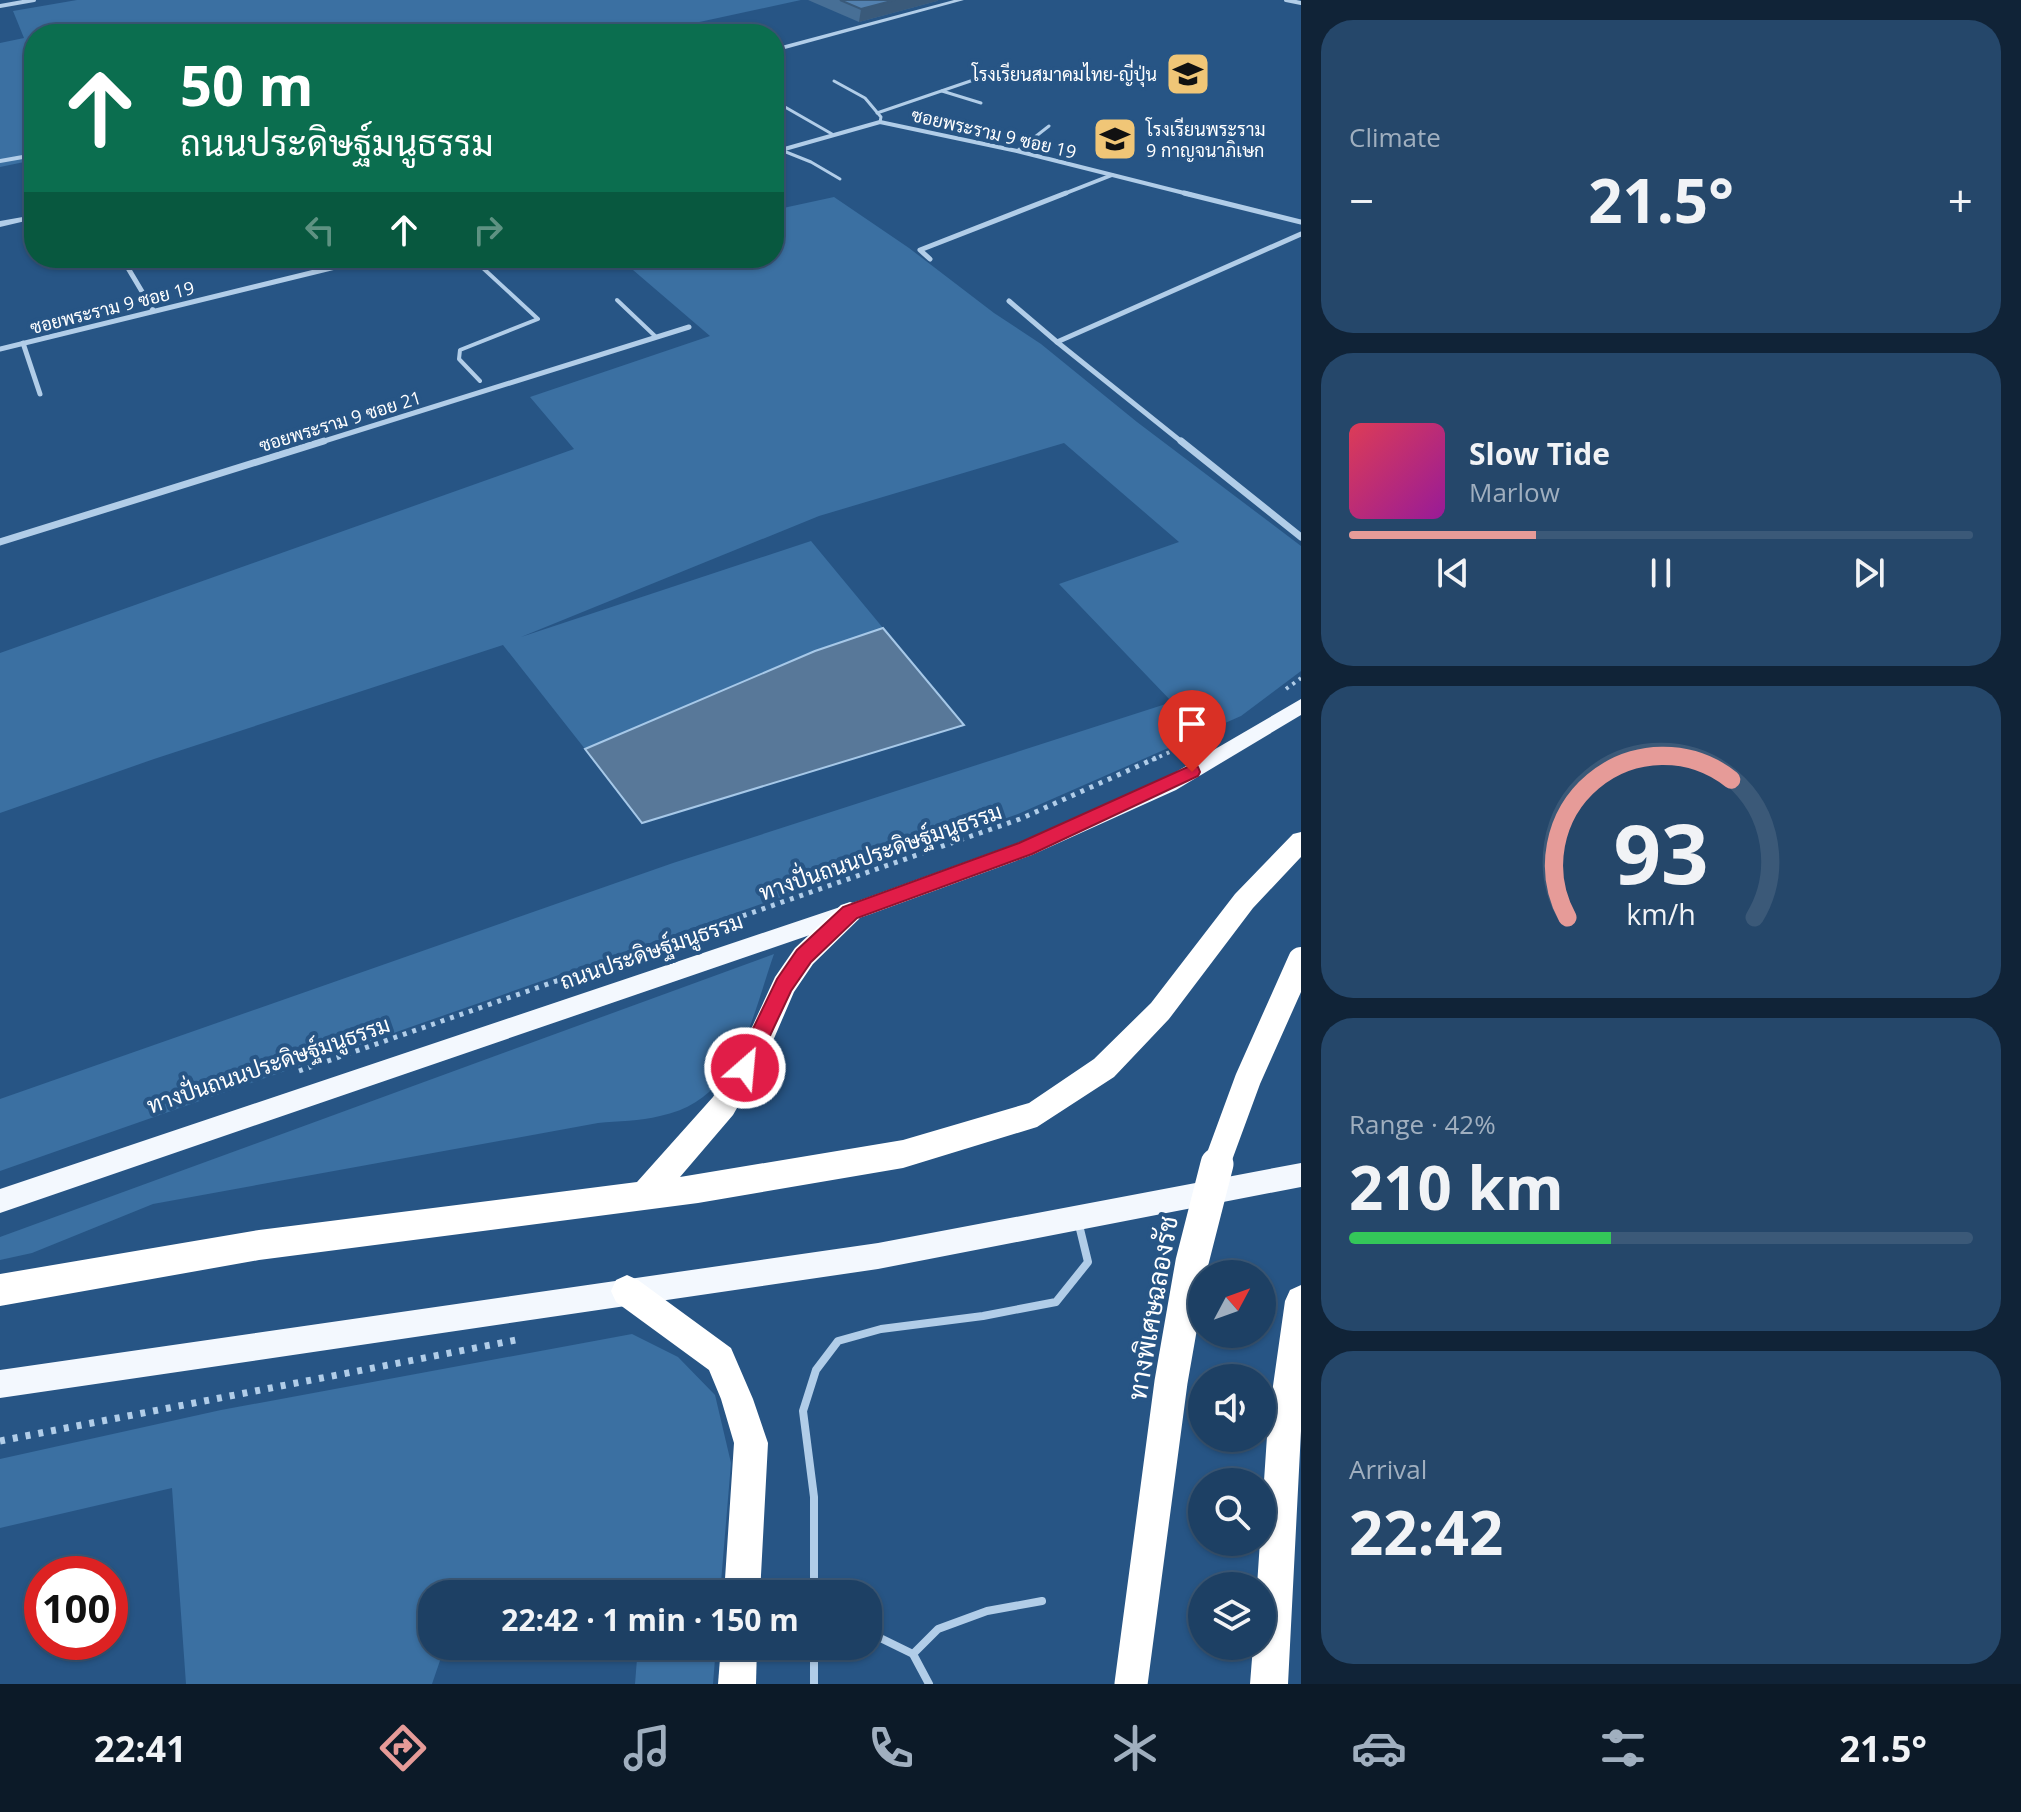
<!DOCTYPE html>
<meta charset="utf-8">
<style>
body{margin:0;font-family:"Open Sans",Sarabun,sans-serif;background:#25476a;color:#f1f3f6;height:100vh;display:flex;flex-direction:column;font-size:30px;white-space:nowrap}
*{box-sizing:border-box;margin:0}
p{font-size:26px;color:#a0afbf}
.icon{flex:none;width:44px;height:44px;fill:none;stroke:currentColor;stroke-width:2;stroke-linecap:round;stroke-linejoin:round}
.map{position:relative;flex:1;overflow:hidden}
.sheet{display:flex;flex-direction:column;gap:20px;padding:20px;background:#102337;width:720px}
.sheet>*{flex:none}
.banner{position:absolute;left:24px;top:24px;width:760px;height:244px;border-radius:32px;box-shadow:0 2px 6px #0004,0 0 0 2px #3b5978;background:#0b6e4f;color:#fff;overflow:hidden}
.needle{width:52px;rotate:49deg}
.controls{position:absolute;left:1188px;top:1260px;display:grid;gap:16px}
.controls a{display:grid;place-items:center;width:88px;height:88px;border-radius:50%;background:#1d4064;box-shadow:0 2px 6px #0004,0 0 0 2px #3b5978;font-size:40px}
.speed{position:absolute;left:24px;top:1556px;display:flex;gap:16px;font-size:40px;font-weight:700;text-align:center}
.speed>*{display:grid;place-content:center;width:104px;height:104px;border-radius:50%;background:#1d4064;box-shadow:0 2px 6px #0004,0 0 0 2px #3b5978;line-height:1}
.speed .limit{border:12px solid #d22;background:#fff;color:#111}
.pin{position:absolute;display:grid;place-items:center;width:68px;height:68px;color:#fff;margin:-82px -34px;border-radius:50% 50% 50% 0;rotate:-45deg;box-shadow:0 0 8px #0007}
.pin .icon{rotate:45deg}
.me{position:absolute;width:88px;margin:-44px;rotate:27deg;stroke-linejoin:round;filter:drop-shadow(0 0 6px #0008)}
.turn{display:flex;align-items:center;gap:28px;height:168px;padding:0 24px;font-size:36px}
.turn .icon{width:104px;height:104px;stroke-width:2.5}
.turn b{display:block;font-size:56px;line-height:68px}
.lanes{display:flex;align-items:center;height:76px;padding:0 24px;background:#0003;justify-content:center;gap:40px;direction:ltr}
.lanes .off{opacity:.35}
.big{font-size:60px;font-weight:700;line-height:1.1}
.sheet .card{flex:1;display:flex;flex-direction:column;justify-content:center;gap:12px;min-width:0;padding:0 28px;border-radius:32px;background:#25476a}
.sheet .dial{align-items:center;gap:0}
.dial svg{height:208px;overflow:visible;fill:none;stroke:#3b5978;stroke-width:7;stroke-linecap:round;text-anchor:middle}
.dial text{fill:#f1f3f6;stroke:none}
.song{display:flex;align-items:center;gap:24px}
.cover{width:96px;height:96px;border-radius:12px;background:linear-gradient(135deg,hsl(350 70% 55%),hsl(300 70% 35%))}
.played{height:8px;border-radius:4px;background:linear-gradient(90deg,#e69b98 30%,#3b5978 30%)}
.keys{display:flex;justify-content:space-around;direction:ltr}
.heat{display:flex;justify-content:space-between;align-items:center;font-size:44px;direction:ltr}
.charge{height:12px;border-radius:6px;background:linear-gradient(90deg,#34c759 42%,#3b5978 0)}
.trip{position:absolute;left:418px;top:1580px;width:464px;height:80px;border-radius:32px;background:#1d4064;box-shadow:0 2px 6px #0004,0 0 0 2px #3b5978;font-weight:700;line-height:80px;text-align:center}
.dock{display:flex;height:128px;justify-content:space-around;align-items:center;background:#0c1a28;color:#a0afbf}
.dock .icon{width:56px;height:56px}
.dock .current{color:#e69b98}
.dock b{font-size:36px;color:#f1f3f6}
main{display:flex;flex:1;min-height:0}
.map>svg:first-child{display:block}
</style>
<main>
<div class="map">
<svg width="1301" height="1684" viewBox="0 0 1301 1684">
<rect width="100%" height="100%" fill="#275585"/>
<g fill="#3b70a2">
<polygon points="77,0 801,0 644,34 34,34 34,160 0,167 0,43 24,38 13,11"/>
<polygon points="834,197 909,248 994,313 1041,344 1137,422 1301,546 1301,671 1241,716 1018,814 0,1171 0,1099 673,863 1172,702 1059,584 1179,542 1064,443 819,516 521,637 811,541 883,628 815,651 585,749 503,645 154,759 0,813 0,653 574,449 530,397 710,336 619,258 774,258 774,210"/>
<path d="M 774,954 C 751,1019 739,1100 660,1116 C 640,1121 618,1121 598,1123 L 153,1204 L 32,1253 L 0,1260 L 0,1237 Z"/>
<polygon points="632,1334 678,1357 715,1395 731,1463 720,1594 432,1594 432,1646 445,1646 432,1684 186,1684 172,1488 0,1528 0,1459 221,1410"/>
<polygon points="638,1646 716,1646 713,1684 635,1684"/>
</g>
<polygon fill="#587899" stroke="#a6c8e8" stroke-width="2" points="883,628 964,725 642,823 585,749 815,651"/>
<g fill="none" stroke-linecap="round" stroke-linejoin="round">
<g stroke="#b1cde8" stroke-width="4" stroke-dasharray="3 5" stroke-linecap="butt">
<polyline points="1286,689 1301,678"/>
<polyline points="1152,760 1201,738"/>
</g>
<polyline stroke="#b1cde8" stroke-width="5" stroke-dasharray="4 6" stroke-linecap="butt" points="299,1071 1020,819 1156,758"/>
<polyline stroke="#b1cde8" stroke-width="7" stroke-dasharray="5 8" stroke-linecap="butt" points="0,1441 521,1339"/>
<g stroke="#b1cde8" stroke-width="3">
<polyline points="834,81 865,98 881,117 880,122"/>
<polyline points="942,91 981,103"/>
<polyline points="778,103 832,134"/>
<polyline points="877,113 988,75"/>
<polyline points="781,150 811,162 840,179"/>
<polyline points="1017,151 1049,126"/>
</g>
<g stroke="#b1cde8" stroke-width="4">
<polyline points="175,258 183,268"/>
<polyline points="472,258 538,319 460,350 459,359 480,381"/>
<polyline points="617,300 656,337"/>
</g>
<g stroke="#b1cde8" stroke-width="8">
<polyline points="814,1594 814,1497 803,1411 816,1370 838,1341 881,1329 983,1316 1056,1302 1088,1262 1079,1225"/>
<polyline points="868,1632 913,1654 929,1684"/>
<polyline points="814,1646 814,1684"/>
<polyline points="913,1654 938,1629 987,1611 1042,1601"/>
</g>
<g stroke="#b1cde8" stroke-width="4">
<polyline points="1286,0 1301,3"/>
<polyline points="0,6 34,0"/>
<polyline points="774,152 880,122 1017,151 1192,195"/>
<polyline points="0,161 34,155"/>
<polyline points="1061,195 1112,175"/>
</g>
<g stroke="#b1cde8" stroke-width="5">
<polyline points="1184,193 1301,222"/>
<polyline points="122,258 153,310"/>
<polyline points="930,259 920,250 1066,193"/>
<polyline points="1009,301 1057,342"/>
<polyline points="23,343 40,394"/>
<polyline points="0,349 372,258"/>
<polyline points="318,443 689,327"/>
<polyline points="1183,443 1057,342 1301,234"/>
</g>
<g stroke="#b1cde8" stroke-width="7">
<polyline points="1181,441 1301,537"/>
<polyline points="0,542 324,441"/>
</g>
<g fill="#b1cde8" fill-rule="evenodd">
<polygon points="954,0 964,0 774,52 774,48"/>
<polygon points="34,215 34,219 0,227 0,221"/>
</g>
<g fill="#f3f8fe" fill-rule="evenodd">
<polygon points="1301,699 1301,715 1176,790 1032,855 871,914 0,1213 0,1189 858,901 1018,843 1162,780"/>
<polygon points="1301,1163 1301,1187 878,1269 0,1398 0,1370 878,1243"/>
</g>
<g fill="#fff" fill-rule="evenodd">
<polygon points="1301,832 1301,857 1253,908 1169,1019 1114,1077 1037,1127 903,1168 698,1203 259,1260 0,1306 0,1274 259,1230 637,1182 713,1097 746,1040 775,977 795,948 841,905 850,902 859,905 863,912 859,919 813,964 794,992 766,1057 733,1115 680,1177 903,1140 1029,1103 1094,1059 1151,1003 1235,894 1293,834"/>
<polygon points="627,1275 638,1280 731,1348 753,1399 768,1443 760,1594 724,1594 734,1443 721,1399 709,1370 616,1302 611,1291 616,1280"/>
<polygon points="1301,1285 1301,1431 1288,1684 1250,1684 1253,1646 1262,1646 1262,1586 1257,1586 1268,1421 1285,1301 1290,1290"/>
<polygon points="721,1646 757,1646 756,1684 718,1684"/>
</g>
<polyline stroke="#fff" stroke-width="26" points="1216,1166 1248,1079 1301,960"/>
<polyline stroke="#fff" stroke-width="33" points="1131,1684 1171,1382 1192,1262 1217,1164"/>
</g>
<polygon fill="#476f96" points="808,0 938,0 937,1 859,22"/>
<polygon fill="#3a5a7a" points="895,0 938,0 937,1 859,22 861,9"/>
<polygon fill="#5381af" stroke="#3a5a7a" stroke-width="2" points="840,0 895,0 861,9"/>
<polygon fill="#e11d48" stroke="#92132f" stroke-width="2" points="1192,765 1198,767 1200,772 1198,776 1032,854 857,918 811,962 791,991 752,1074 745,1077 737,1074 734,1068 777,979 797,950 843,907 1019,843"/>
<defs>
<g id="school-square" transform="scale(2.3)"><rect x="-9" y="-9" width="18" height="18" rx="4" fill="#f0c677" stroke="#275585"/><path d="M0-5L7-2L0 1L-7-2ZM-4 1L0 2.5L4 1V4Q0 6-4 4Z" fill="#111"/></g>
</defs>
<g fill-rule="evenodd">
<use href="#school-square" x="1188" y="74"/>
<use href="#school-square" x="1115" y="139"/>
</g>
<g text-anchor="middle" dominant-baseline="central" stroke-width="8" stroke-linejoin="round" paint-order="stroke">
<g font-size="18" fill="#fff" stroke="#275585" text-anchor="end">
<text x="1157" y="74">โรงเรียนสมาคมไทย-ญี่ปุ่น</text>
<text x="1146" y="129" text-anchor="start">โรงเรียนพระราม<tspan x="1146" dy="21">9 กาญจนาภิเษก</tspan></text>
</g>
<g font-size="18" fill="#fff" stroke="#275585">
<text transform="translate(994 133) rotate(13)">ซอยพระราม 9 ซอย 19</text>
<text transform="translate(112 307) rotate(-14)">ซอยพระราม 9 ซอย 19</text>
<text transform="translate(340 421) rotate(-17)">ซอยพระราม 9 ซอย 21</text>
</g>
<g font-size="22" fill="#fff" stroke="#275585">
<text transform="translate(880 851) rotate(-19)">ทางปั่นถนนประดิษฐ์มนูธรรม</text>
<text transform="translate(651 950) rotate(-19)">ถนนประดิษฐ์มนูธรรม</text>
<text transform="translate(268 1064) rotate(-19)">ทางปั่นถนนประดิษฐ์มนูธรรม</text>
</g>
<g font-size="26" fill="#fff" stroke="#275585">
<text transform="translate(1152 1308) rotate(-80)">ทางพิเศษฉลองรัช</text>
</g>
</g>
</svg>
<div class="controls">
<a><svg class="needle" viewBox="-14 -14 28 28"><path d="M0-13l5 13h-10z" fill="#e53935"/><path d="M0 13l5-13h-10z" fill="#a0afbf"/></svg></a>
<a><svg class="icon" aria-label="sound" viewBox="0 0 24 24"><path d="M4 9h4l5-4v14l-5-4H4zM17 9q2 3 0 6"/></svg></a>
<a><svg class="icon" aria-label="search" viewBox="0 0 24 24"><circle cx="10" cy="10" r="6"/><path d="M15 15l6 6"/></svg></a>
<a><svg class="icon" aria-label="layers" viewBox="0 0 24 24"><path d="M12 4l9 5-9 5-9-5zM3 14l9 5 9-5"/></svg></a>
</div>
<div class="speed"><div class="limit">100</div></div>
<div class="pin" style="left:1192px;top:772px;background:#d93025"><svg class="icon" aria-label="arrive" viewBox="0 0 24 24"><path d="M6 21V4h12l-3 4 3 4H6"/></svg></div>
<svg class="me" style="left:745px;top:1068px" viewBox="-20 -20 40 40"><circle r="17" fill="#e11d48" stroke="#fff" stroke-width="3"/><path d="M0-11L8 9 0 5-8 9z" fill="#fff"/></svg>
<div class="trip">22:42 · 1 min · 150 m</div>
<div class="banner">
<div class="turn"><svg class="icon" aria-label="ahead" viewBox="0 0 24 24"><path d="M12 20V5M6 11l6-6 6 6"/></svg><div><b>50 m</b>ถนนประดิษฐ์มนูธรรม</div></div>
<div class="lanes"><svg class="icon off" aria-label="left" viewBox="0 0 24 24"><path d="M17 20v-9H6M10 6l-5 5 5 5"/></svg><svg class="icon" aria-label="ahead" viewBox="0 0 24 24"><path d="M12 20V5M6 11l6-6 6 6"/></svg><svg class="icon off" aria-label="right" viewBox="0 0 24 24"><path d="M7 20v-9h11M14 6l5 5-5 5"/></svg></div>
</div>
</div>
<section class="sheet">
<div class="card"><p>Climate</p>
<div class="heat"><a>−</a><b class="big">21.5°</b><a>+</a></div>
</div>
<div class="card">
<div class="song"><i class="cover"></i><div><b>Slow Tide</b><p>Marlow</p></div></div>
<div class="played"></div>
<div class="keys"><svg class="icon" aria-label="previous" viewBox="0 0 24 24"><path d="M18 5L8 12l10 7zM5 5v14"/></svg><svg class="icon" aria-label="pause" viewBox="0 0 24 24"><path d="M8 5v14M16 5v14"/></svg><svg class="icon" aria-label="next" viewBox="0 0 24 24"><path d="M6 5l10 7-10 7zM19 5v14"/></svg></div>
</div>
<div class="card dial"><svg viewBox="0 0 100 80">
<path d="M14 69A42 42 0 1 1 86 69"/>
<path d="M14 69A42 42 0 0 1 77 16" stroke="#e69b98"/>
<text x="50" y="56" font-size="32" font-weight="700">93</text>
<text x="50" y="72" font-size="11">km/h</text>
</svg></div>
<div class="card"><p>Range · 42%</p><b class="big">210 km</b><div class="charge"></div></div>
<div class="card"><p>Arrival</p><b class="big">22:42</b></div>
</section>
</main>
<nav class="dock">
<b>22:41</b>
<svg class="icon current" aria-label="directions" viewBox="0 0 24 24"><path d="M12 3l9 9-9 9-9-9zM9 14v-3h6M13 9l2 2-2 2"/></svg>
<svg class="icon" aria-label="music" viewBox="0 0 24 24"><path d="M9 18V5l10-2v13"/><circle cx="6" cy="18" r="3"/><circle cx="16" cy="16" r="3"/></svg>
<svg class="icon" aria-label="phone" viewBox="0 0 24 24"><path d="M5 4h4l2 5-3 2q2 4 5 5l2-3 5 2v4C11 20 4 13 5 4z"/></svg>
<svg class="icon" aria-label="climate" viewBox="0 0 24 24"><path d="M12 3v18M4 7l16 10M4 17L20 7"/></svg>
<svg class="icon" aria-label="car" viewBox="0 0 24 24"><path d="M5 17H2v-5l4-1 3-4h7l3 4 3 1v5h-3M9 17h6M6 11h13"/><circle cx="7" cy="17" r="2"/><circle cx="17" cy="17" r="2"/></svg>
<svg class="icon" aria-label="filters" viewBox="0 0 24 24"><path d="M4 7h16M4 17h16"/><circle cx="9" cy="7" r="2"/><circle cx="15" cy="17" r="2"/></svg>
<b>21.5°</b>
</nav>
